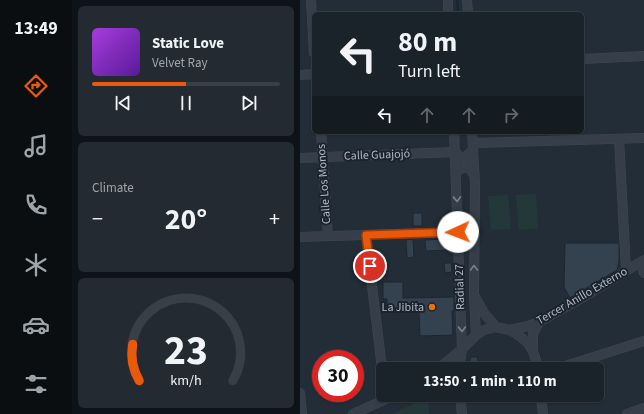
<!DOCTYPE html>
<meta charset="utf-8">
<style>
body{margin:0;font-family:"Source Sans 3",sans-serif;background:#232a32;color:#f1f3f6;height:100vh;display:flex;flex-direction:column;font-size:15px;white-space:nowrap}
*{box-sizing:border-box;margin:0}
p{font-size:13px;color:#9fa4a8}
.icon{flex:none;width:22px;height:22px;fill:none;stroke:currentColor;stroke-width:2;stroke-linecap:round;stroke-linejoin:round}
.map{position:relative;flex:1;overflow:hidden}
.panel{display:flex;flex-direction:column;gap:6px;padding:6px;background:#0e1317;width:228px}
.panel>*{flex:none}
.hud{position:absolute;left:12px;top:12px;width:272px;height:122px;border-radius:6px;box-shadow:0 1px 3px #0004,0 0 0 1px #383f47;background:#1a222a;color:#f1f3f6;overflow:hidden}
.speed{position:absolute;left:12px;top:350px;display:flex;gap:8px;font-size:20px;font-weight:700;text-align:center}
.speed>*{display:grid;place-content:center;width:52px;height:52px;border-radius:50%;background:#1a222a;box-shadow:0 1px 3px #0004,0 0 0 1px #383f47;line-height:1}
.speed .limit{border:6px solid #d22;background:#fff;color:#111}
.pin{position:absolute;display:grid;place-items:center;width:34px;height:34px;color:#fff;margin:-17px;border:2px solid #fff;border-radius:50%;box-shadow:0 1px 4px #0007}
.me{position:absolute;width:44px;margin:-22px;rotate:268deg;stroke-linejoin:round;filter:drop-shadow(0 0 3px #0008)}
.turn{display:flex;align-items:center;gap:14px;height:84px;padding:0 20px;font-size:18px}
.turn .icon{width:52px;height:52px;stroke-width:2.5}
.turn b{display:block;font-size:28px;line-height:34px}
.lanes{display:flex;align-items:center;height:38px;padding:0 20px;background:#0003;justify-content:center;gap:20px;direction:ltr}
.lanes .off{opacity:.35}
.big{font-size:30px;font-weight:700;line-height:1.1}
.panel .card{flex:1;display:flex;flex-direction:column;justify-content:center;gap:6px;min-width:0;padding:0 14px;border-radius:6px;background:#232a32}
.panel .dial{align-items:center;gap:0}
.dial svg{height:104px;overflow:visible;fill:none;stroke:#383f47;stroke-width:7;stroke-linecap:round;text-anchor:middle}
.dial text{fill:#f1f3f6;stroke:none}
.song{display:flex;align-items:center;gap:12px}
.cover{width:48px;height:48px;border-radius:6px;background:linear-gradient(135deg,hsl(280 70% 55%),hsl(270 70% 35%))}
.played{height:4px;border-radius:2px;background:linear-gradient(90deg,#ea580c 50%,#383f47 50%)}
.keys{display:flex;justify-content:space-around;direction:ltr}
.heat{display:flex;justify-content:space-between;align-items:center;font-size:22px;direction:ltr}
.trip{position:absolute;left:76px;top:362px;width:228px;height:40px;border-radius:6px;background:#1a222a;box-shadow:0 1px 3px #0004,0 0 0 1px #383f47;font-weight:700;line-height:40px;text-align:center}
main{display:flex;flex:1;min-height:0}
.dock{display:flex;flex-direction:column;width:72px;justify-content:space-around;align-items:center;background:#0a0e11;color:#9fa4a8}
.dock .icon{width:28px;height:28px}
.dock .active{color:#ea580c}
.dock b{font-size:18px;color:#f1f3f6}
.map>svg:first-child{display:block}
</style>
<main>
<nav class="dock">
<b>13:49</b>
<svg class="icon active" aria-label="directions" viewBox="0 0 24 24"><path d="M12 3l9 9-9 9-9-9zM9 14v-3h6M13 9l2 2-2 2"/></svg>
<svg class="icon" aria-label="music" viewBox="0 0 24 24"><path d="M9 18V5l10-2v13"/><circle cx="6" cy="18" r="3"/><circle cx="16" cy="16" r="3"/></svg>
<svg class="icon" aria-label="phone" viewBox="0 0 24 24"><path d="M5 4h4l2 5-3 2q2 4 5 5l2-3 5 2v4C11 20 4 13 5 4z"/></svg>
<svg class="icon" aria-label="climate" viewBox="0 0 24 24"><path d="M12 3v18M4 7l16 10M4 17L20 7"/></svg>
<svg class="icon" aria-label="car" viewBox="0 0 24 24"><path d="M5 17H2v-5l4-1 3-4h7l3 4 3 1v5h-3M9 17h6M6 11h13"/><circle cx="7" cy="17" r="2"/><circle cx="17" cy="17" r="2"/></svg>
<svg class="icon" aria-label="filters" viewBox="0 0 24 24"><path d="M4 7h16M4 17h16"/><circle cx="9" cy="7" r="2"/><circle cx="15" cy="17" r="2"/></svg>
</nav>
<section class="panel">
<div class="card">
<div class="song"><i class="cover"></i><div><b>Static Love</b><p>Velvet Ray</p></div></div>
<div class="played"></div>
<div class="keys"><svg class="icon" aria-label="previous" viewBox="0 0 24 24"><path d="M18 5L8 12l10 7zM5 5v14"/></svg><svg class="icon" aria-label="pause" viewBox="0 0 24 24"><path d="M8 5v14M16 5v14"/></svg><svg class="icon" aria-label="next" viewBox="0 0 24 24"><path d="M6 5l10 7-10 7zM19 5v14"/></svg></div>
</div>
<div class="card"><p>Climate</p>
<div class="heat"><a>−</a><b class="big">20°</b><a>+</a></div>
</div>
<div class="card dial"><svg viewBox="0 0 100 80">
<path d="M14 69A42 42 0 1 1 86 69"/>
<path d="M14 69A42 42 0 0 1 9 41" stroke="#ea580c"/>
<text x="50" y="56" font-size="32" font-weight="700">23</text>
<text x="50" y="72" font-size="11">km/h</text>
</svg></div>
</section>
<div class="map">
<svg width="344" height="414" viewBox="0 0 344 414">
<rect width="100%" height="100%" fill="#222d38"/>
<g fill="#24383a">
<polygon points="236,194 238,228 219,230 216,195"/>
<polygon points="208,195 211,229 191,230 188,196"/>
<polygon points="132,395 147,395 148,396 143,403 133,403"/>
<path d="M 123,399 C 130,401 129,408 129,414 L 93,414 Z"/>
</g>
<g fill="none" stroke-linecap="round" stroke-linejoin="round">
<polyline stroke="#162535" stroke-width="2.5" points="157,0 158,11"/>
</g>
<g fill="#34414f" stroke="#1d2630">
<rect x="113" y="213" width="9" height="13"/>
<polygon points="113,239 114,257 107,258 106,240"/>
<polygon points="146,239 147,250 126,251 125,240"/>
<polygon points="265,243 319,243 319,260 318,267 317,270 270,298 264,287"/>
<polygon points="144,263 151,263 152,272 145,273"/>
<polygon points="83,282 103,282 103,298 154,297 154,311 152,311 153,335 120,336 119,312 110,312 110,309 96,309 96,312 87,312 87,299 83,299"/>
<polygon points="171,357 177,357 179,365 168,368"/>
</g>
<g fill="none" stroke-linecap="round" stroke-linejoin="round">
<g stroke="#3f4852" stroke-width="10">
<g id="minor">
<polyline points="11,0 14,53"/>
<polyline points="148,0 148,14"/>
<polyline points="167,0 168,14"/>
<polyline points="282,59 344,56"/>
<polyline points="0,75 14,74"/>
<polyline points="21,132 28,236"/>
<polyline points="154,132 162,349 159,369"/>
<polyline points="172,132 175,184 174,296 176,335"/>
<polyline points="319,139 326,270"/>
<polyline points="173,143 344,138"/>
<polyline points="0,158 155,152 160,157 164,158 173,150"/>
<polyline points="156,173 160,169 166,167 170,169 174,175"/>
<polyline points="66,235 83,377"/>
<polyline points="0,237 158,232"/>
<polyline points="340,263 344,273"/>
<polyline points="175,297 184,313 196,327"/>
<path d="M 210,330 C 229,341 234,348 238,369"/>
<polyline points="233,351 233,334 239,322"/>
<polyline points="138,369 162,349 176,335 184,330 196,327 210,330 228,326 239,322 282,298 344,260"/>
<polyline points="256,369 344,341"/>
<polyline points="0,393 2,414"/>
<polyline points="160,395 162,414"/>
<polyline points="241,395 243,414"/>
<polyline points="53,414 95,395"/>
<polyline points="327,414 344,408"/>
</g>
</g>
<use href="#minor" stroke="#363f49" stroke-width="9"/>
</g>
<defs><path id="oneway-chevron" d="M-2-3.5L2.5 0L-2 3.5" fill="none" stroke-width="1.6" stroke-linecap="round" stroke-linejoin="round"/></defs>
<g stroke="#7a838d">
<use href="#oneway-chevron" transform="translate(157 199) rotate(88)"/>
<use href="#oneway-chevron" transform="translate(174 268) rotate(-90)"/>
<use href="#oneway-chevron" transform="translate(162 329) rotate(88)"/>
</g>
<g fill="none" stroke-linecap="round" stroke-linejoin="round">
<g stroke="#983908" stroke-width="10">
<polyline id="route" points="70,266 66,235 158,232"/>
</g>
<use href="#route" stroke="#ea580c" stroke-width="7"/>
</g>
<circle fill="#e8710a" stroke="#1b242e" stroke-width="1.5" cx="132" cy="307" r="4"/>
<g text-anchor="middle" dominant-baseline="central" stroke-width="4" stroke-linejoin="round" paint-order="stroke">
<g font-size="12" fill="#b1bac5" stroke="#1b242e">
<text transform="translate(77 155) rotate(-2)">Calle Guajojó</text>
<text transform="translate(24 184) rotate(-94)">Calle Los Monos</text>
<text transform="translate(160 287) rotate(-92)">Radial 27</text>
<text transform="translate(282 296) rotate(-30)">Tercer Anillo Externo</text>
</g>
<g font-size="12" fill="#b1bac5" stroke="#1b242e" text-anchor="end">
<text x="124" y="307">La Jibita</text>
</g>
</g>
</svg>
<div class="speed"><div class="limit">30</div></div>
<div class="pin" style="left:70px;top:266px;background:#d93025"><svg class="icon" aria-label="arrive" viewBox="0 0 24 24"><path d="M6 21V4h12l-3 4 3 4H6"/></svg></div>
<svg class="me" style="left:158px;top:232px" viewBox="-20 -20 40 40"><circle r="19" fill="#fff"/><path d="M0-13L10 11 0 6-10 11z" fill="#ea580c"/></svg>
<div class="trip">13:50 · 1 min · 110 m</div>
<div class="hud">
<div class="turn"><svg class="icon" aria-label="left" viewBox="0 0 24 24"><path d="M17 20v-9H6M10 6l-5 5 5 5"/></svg><div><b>80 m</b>Turn left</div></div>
<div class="lanes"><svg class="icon" aria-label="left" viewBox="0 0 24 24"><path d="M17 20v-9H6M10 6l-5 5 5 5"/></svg><svg class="icon off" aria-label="ahead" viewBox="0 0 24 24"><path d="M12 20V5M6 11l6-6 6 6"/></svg><svg class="icon off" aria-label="ahead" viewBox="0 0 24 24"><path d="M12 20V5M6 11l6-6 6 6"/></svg><svg class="icon off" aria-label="right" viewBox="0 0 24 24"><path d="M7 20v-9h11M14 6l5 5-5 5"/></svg></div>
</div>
</div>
</main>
